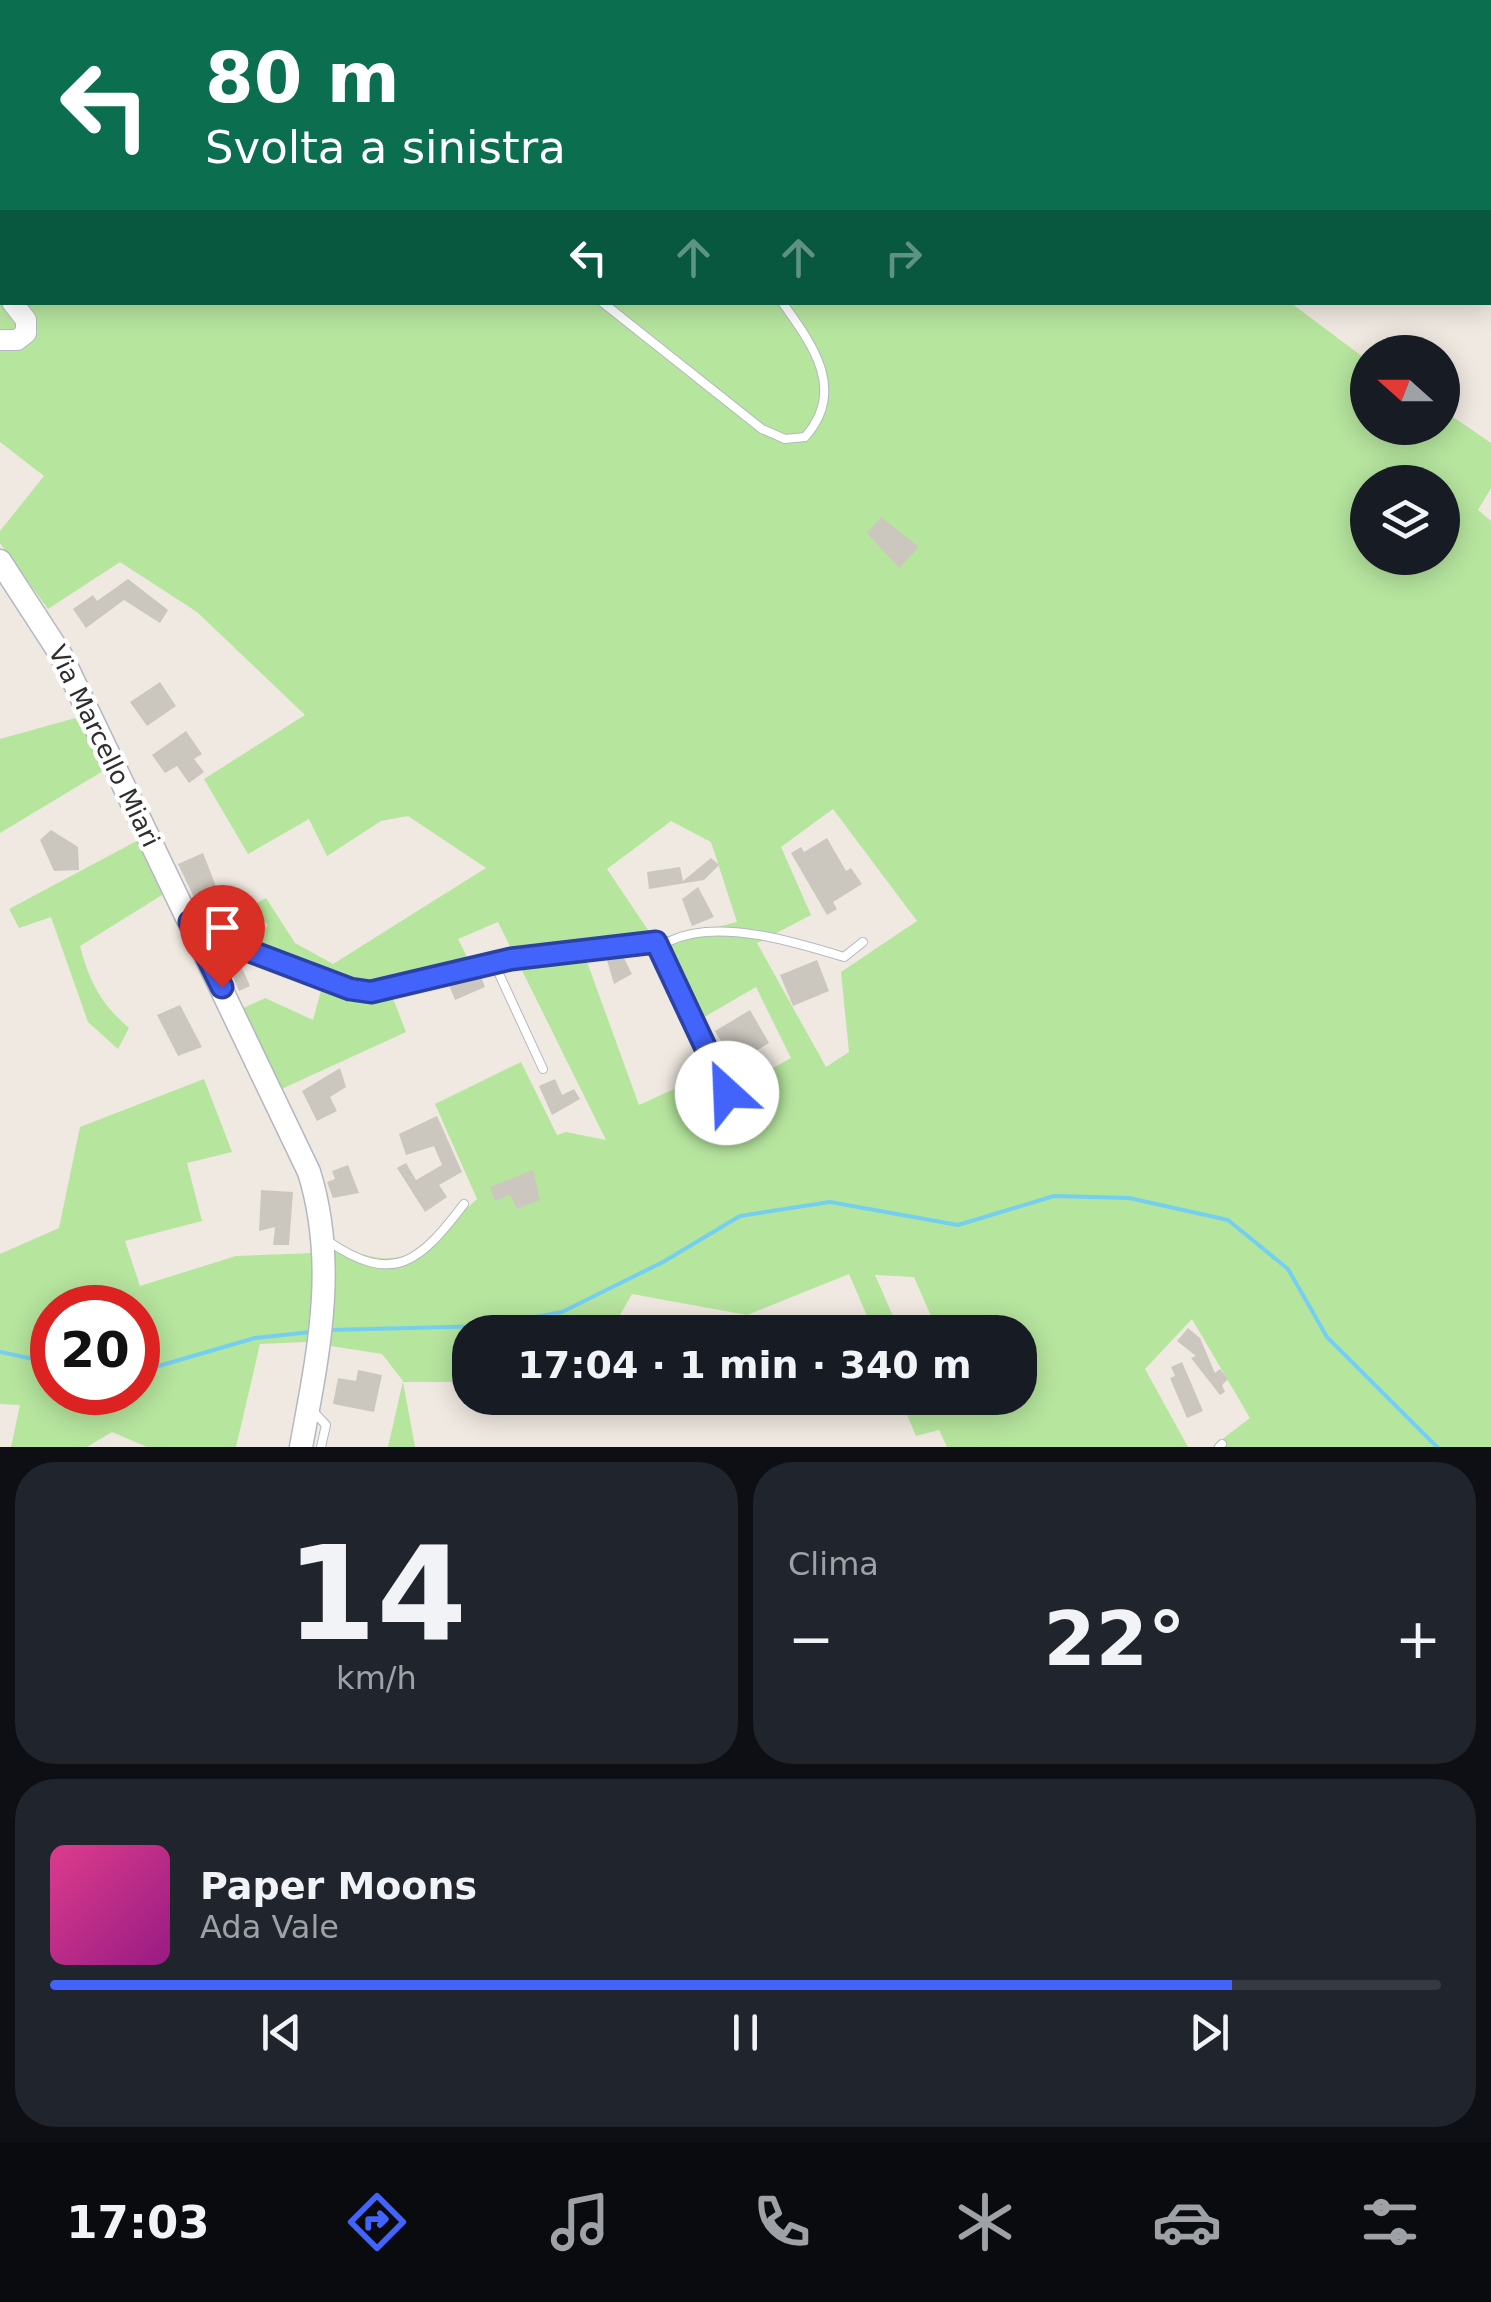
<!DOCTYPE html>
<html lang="it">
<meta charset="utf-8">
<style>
body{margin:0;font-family:"DejaVu Sans",sans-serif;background:#20242c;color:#f1f3f6;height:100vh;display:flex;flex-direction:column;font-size:38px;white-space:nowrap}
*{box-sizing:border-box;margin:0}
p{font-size:32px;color:#9ea1a6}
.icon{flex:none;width:55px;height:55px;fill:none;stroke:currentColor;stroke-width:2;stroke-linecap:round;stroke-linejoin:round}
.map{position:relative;height:1447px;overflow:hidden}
.panel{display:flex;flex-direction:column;gap:15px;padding:15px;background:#0d0f14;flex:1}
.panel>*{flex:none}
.guide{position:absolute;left:0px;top:0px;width:1492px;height:305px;box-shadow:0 5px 25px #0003;background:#0b6e4f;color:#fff;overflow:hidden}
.needle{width:65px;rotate:291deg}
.tools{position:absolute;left:1350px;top:335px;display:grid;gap:20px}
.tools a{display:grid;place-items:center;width:110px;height:110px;border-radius:50%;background:#171b24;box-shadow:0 5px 25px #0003;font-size:50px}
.speed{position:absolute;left:30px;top:1285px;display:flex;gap:20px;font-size:50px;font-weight:700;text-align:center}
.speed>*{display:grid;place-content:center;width:130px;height:130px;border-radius:50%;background:#171b24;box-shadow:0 5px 25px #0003;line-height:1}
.speed .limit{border:15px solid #d22;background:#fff;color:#111}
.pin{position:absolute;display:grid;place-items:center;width:85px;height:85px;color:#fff;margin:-102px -42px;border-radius:50% 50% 50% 0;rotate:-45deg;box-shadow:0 0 10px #0007}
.pin .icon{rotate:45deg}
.me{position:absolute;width:110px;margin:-55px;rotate:335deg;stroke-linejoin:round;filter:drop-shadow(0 0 8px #0008)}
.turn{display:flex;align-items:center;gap:35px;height:210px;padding:0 40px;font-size:45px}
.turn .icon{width:130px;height:130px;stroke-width:2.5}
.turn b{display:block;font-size:70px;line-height:85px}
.lanes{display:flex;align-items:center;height:95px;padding:0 40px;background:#0003;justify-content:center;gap:50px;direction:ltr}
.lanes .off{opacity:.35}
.big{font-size:75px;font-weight:700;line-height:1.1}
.panel .card{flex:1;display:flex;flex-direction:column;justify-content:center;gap:15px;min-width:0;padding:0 35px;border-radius:40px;background:#20242c}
.panel .dial{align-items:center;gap:0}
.dial b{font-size:130px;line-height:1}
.song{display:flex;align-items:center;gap:30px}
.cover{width:120px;height:120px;border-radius:15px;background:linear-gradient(135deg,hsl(330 70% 55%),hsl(310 70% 35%))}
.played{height:10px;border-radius:5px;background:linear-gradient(90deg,#4264fb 85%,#363941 85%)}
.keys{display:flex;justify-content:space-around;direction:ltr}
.heat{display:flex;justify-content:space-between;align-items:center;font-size:55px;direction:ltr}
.panel .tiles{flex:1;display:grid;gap:15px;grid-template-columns:1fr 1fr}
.card:last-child{grid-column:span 2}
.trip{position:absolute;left:452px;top:1315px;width:585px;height:100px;border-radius:40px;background:#171b24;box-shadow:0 5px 25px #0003;font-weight:700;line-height:100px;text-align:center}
.menu{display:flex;height:160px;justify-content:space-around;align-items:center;background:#090b0e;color:#9ea1a6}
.menu .icon{width:70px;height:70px}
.menu .current{color:#4264fb}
.menu b{font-size:45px;color:#f1f3f6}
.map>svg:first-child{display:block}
</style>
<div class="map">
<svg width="1491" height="1447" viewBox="0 0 1491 1447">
<rect width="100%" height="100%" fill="#efe9e1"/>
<g fill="#b6e59e" fill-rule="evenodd">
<path d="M 0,0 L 906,2 L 2,2 L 2,302 L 1291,303 L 1367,360 L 1368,428 L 1442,428 L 1443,410 L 1491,443 L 1491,488 L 1478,510 L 1491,521 L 1491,1447 L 1212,1447 L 1250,1418 L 1192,1319 L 1145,1369 L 1188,1447 L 947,1447 L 939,1430 L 916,1436 L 900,1398 L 929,1398 L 935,1410 L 966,1398 L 1020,1398 L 1020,1332 L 938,1332 L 914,1277 L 875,1275 L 900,1332 L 874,1332 L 849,1274 L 747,1315 L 632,1294 L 610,1332 L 470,1332 L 470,1382 L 403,1382 L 415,1447 L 388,1447 L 403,1381 L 382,1354 L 305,1342 L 260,1344 L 236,1447 L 147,1447 L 112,1432 L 87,1447 L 11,1447 L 20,1405 L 0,1404 L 0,1254 L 59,1228 L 80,1127 L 204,1079 L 232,1152 L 187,1163 L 202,1221 L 125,1241 L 140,1286 L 236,1256 L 314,1253 L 319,1236 C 404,1278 413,1258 477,1199 L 435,1104 L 521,1062 L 557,1135 L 566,1132 L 606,1140 L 498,922 L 458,939 L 472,967 L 389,988 L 406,1032 L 275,1092 L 235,1012 L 265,998 L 313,1020 L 325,976 L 253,946 L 268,925 L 251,906 L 266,898 L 295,943 L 333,964 L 486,868 L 408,816 L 381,821 L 327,856 L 309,819 L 248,854 L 204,779 L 305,715 L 197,612 L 120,562 L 48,609 L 0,543 L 0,531 L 44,476 L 0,442 ZM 1368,482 L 1442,482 L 1442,558 L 1368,558 ZM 833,809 L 917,921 L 841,972 L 849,1052 L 826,1067 L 757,943 L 811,915 L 781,847 ZM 671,821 L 711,842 L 737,922 L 656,942 L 607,869 ZM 655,943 L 694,1023 L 756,987 L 791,1058 L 728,1093 L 716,1070 L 639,1105 L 583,951 ZM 52,1308 L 138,1308 L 138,1392 L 52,1392 Z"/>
<polygon points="90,714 113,765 0,833 0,739"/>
<path d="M 148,835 L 170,890 L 80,946 C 89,981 101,1004 129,1028 L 118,1049 L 88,1022 L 51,917 L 19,928 L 9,909 Z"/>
</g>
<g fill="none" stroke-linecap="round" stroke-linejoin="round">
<g stroke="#75cff0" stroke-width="4">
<polyline points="330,1330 488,1326 562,1312 663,1262 740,1216 830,1202 958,1225 1054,1196 1129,1198 1228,1220 1288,1269 1327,1337 1437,1447"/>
<polyline points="0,1352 52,1363"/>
<polyline points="138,1372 255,1338 311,1332"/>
</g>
</g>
<g fill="#cbc7bf">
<polygon points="881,517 919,547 899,568 867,533"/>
<polygon points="128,579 168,610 160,623 124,600 86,628 73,609 93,595 97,601"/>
<polygon points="160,682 176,706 147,726 130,702"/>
<polygon points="186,731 202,754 194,759 204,772 189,783 177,766 165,773 152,755"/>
<polygon points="51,830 78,847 79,870 54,871 40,840"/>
<polygon points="827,838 846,871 851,868 862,884 833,902 837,909 827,915 791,853 801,847 804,852"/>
<polygon points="203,853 217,889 222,898 228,895 236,912 224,917 226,922 218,929 206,922 178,864"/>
<polygon points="711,858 719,865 704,880 649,889 647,872 680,867 683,881"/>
<polygon points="698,887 714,917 692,926 682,899"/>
<polygon points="220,946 235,952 250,986 239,991"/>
<polygon points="622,954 632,974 614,984 606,957"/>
<polygon points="817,960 829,991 793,1006 780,975"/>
<polygon points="480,974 485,987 455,1000 449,985"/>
<polygon points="180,1005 202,1047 178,1056 157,1015"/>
<polygon points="750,1010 769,1043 747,1056 741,1045 728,1053 715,1031"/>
<polygon points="340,1068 346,1087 330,1097 337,1111 317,1121 302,1091"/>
<polygon points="555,1079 562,1095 574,1089 580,1099 552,1115 539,1086"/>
<polygon points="437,1116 462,1172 439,1185 447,1197 425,1212 397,1168 406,1163 416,1180 442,1165 434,1146 406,1155 399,1134"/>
<polygon points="348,1165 359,1193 333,1198 327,1182 335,1179 332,1171"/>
<polygon points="533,1170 540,1200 517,1209 510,1195 495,1201 490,1187"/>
<polygon points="261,1190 293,1192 289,1245 273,1245 275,1227 259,1231"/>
<polygon points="1188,1328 1200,1338 1215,1373 1220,1369 1228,1379 1222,1385 1225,1392 1220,1395 1191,1358 1196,1356 1177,1341"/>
<polygon points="1182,1362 1203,1411 1187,1418 1170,1378 1175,1376 1171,1367"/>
<polygon points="358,1370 382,1375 374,1412 333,1404 338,1378 356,1381"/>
</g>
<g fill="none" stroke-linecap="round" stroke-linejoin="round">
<g stroke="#b4b7c1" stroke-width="10">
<g id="service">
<path d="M 602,302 L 762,429 L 785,439 L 805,437 C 847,390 812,344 782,302"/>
<path d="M 202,930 L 308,974 L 371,992 L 511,959 L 670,941 C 718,918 795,942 844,957 L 863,942"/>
<polyline points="656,942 727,1093"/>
<polyline points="494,963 543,1069"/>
<path d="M 328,1241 C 395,1287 421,1260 464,1204"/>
<polyline points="312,1410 326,1425 321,1447"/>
<polyline points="1219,1447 1222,1444"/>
</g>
</g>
<g stroke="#b4b7c1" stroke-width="18">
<g id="minor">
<polyline points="1462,0 1467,2"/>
<polyline points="1490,10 1491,10"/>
</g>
</g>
<g stroke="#b4b7c1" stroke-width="22">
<g id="tertiary">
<polyline points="448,0 451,2"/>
<polyline points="616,0 618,2"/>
<polyline points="0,289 2,292"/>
<polyline points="0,340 17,340 26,333 26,320 12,302"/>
</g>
</g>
<g stroke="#b4b7c1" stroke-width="25">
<path id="secondary" d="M 0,561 L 61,655 L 309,1172 C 338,1265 318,1354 301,1447"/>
</g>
<use href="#service" stroke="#fff" stroke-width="8"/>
<use href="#minor" stroke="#fff" stroke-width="15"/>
<use href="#tertiary" stroke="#fff" stroke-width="20"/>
<use href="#secondary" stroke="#fff" stroke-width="22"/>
</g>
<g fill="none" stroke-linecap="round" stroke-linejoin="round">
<g stroke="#2b41a3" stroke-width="25">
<polyline id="route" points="222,987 190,922 210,936 350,989 371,992 511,959 656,942 727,1093"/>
</g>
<use href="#route" stroke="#4264fb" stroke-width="18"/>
</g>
<g text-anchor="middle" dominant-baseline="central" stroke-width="9" stroke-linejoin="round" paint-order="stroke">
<g font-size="25" fill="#2e2e2e" stroke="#fff">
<text transform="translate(104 746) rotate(64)">Via Marcello Miari</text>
</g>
</g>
</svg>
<div class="tools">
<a><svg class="needle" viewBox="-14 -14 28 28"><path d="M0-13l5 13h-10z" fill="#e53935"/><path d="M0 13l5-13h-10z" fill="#9ea1a6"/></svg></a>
<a><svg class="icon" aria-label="layers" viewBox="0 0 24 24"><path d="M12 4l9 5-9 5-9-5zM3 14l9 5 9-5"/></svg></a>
</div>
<div class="speed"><div class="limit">20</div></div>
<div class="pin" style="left:222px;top:987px;background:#d93025"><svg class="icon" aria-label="arrive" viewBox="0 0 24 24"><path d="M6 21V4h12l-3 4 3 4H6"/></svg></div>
<svg class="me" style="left:727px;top:1093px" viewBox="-20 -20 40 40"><circle r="19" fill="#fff"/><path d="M0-13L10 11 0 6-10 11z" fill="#4264fb"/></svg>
<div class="trip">17:04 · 1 min · 340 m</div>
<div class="guide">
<div class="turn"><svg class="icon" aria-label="left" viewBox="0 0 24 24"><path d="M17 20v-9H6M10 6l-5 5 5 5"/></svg><div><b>80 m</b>Svolta a sinistra</div></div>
<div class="lanes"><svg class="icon" aria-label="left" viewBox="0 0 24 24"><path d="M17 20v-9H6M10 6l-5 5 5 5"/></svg><svg class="icon off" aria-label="ahead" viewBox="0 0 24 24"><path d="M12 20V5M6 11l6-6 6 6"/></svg><svg class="icon off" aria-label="ahead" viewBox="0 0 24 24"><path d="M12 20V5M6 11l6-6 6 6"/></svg><svg class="icon off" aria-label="right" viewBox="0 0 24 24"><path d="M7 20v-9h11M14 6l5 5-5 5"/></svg></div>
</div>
</div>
<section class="panel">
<div class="tiles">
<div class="card dial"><b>14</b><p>km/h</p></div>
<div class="card"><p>Clima</p>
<div class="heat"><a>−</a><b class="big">22°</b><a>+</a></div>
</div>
<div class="card">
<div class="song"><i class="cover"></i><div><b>Paper Moons</b><p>Ada Vale</p></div></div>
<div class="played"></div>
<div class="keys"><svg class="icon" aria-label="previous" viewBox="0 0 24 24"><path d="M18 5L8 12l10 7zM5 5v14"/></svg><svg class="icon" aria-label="pause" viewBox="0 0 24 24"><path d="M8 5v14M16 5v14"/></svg><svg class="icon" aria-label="next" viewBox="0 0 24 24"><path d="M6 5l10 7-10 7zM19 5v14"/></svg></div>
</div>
</div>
</section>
<nav class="menu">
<b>17:03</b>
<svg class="icon current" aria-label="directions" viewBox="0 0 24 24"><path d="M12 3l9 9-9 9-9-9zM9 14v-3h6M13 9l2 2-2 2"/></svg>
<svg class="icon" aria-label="music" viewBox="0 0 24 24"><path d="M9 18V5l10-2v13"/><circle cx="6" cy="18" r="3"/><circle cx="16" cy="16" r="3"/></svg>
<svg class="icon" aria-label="phone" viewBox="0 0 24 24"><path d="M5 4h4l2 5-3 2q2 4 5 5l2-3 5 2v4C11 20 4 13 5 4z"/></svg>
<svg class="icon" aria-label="climate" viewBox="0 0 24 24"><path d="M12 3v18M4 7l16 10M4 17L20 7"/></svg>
<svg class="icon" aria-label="car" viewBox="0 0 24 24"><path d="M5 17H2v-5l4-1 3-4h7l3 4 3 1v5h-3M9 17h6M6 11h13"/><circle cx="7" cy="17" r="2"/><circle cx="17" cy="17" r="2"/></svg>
<svg class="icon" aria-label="filters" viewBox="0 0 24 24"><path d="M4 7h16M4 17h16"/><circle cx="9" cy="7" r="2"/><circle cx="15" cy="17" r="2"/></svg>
</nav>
